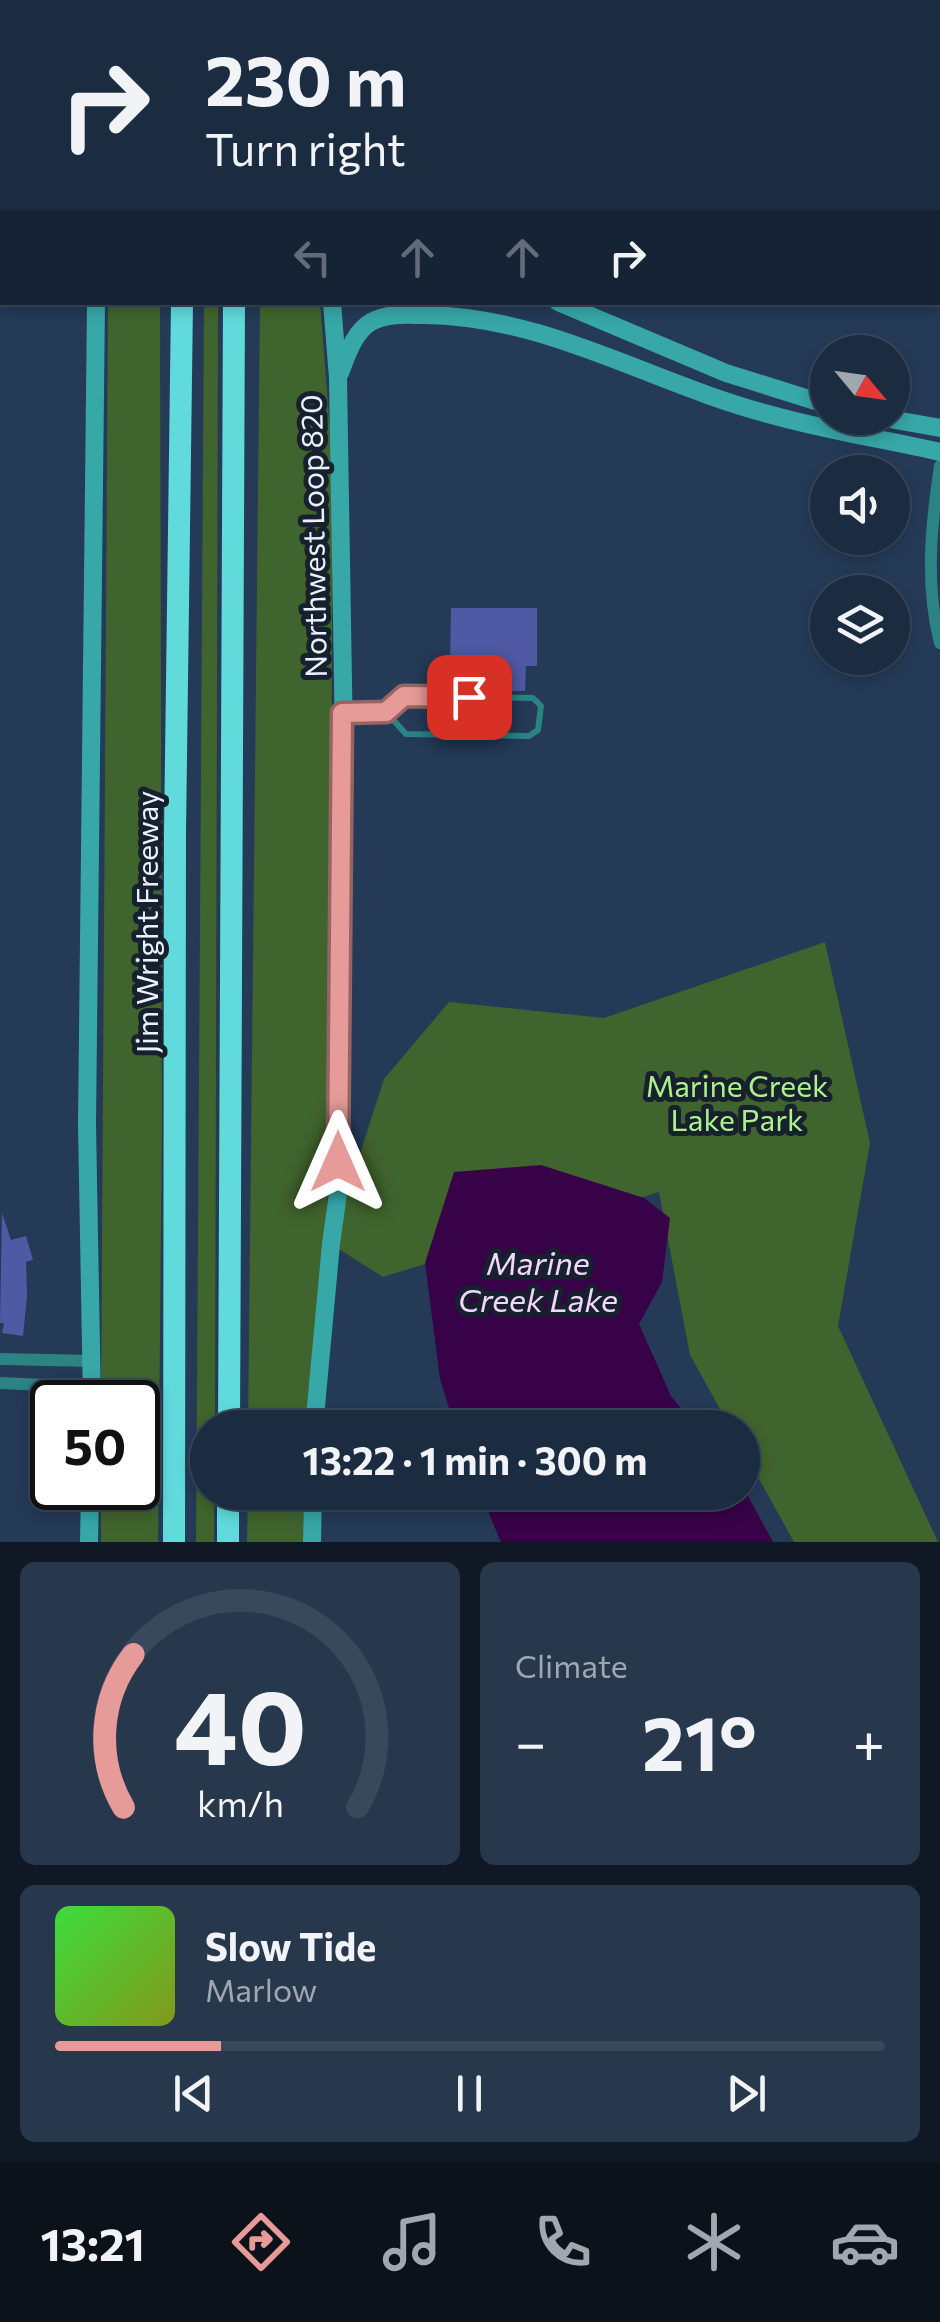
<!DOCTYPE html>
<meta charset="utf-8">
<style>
body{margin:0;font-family:Commissioner,sans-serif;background:#28384c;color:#f1f3f6;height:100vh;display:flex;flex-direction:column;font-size:38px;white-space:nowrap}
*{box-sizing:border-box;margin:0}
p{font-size:32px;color:#a0a7b1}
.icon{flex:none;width:55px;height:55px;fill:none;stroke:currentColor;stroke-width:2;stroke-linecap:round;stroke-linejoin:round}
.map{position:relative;height:1542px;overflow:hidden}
.sheet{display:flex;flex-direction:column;gap:20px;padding:20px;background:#0f1824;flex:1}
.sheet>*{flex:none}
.hud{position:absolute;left:0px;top:0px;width:940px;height:305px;box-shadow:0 5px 15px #0003,0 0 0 2px #39485a;background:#1b2c41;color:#f1f3f6;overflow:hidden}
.needle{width:65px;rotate:119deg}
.controls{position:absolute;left:810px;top:335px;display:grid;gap:20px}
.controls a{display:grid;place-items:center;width:100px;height:100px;border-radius:50%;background:#1b2c41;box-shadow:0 5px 15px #0003,0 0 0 2px #39485a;font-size:50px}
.speed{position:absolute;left:30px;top:1380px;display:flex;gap:20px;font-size:50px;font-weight:700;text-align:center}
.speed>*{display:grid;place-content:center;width:130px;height:130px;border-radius:50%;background:#1b2c41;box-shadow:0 5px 15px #0003,0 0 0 2px #39485a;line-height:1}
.speed .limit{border:5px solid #111;border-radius:15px;background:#fff;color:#111}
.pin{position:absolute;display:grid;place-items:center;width:85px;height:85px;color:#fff;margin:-42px;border-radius:20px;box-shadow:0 5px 15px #0006}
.me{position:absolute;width:110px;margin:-55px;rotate:0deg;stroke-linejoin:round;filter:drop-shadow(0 0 8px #0008)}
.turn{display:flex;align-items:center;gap:35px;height:210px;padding:0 40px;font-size:45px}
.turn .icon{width:130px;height:130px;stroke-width:2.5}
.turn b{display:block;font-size:70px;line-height:85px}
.lanes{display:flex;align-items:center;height:95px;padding:0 40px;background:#0003;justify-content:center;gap:50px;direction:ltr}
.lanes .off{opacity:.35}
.big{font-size:75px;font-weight:700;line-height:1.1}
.sheet .tile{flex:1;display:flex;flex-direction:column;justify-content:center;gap:15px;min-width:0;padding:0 35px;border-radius:15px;background:#28384c}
.sheet .dial{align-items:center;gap:0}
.dial svg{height:260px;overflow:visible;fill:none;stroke:#39485a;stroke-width:7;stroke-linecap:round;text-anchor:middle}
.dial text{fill:#f1f3f6;stroke:none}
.song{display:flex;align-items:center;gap:30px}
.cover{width:120px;height:120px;border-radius:15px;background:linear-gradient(135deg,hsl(120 70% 55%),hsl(70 70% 35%))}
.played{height:10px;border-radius:5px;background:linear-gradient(90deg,#e69b98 20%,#39485a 20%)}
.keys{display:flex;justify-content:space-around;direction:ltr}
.heat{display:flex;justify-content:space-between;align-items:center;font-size:55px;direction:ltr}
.sheet .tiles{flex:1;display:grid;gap:20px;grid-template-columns:1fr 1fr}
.tile:last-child{grid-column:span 2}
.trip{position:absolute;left:190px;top:1410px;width:570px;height:100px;border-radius:50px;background:#1b2c41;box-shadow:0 5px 15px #0003,0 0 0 2px #39485a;font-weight:700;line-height:100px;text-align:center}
.dock{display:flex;height:160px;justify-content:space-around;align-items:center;background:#0b121a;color:#a0a7b1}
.dock .icon{width:70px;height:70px}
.dock .on{color:#e69b98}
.dock b{font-size:45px;color:#f1f3f6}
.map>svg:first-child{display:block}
</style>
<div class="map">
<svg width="940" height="1542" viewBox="0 0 940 1542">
<rect width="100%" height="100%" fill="#243a57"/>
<g fill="#40642d">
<polygon points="160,303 162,1118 158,1542 101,1542 101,1488 138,1488 138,1402 101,1402 108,303"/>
<polygon points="218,303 215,1427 208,1428 208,1492 214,1493 214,1542 196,1542 204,303"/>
<polygon points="260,303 320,303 333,467 329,1184 306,1427 248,1428"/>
<polygon points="825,942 870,1143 838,1326 938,1542 794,1542 743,1450 742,1428 730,1427 690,1355 659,1192 383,1277 331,1244 384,1079 449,1002 604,1018"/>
<polygon points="248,1493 304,1493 303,1542 247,1542"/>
</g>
<g fill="#380248">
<polygon points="541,1165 644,1198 670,1218 662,1282 639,1324 671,1396 696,1427 455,1427 440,1379 425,1263 454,1172"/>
<polygon points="743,1487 773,1542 501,1542 480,1493 742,1492"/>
</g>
<g fill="#4f59a4">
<polygon points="451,608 537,608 537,666 526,666 525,691 510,691 510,665 450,664"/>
<polygon points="2,1213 11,1240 26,1236 33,1260 26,1262 27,1296 23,1336 2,1333 4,1323 0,1323"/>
</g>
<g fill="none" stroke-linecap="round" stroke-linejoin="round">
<g stroke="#2b8383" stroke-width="6">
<polyline points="854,0 859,2"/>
<polyline points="363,2 363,0"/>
<polyline points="633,2 634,0"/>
<polyline points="938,52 940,47"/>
<polyline points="344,713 386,712 404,696 533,698 541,706 538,730 529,736 406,734 386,712"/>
</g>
<g stroke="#2b8383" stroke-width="12">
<path d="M 940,466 C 931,526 925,584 940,643"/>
<polyline points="0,1359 93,1361"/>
<polyline points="0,1383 92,1387"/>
</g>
<g stroke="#37a7a8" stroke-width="18">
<polyline points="99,2 99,0"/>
<polyline points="321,2 321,0"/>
<polyline points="558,302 726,373 828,405"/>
<path d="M 340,373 C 347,355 354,332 371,322 C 387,313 407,315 424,315 C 547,316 651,383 768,414 C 824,430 883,439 940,452"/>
<polyline points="884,418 940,428"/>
<polyline points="92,1402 87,1124 96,302"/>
<polyline points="314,1428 331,1244 338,1193 344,742 338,378 332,302"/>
<polyline points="89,1542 90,1488"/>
<polyline points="312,1542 313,1492"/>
</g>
<g stroke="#60dadb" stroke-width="22">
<polyline points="168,0 168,2"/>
<polyline points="234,2 234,0"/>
<polyline points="229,1428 234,302"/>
<polyline points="174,1542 175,833 182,302"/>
<polyline points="228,1542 228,1492"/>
</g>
</g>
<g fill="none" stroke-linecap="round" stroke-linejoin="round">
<g stroke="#966563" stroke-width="25">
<polyline id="route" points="338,1162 342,713 386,712 404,696 469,697"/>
</g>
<use href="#route" stroke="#e69b98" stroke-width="18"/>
</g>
<g text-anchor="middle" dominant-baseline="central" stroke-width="10" stroke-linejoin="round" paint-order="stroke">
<g font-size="30" fill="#e8f1fc" stroke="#17212e">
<text transform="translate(312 536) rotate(-91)">Northwest Loop 820</text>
<text transform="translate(145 922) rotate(-90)">Jim Wright Freeway</text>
</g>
<g font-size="30" fill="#acf18a" stroke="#17212e">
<text x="737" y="1084">Marine Creek<tspan x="737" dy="34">Lake Park</tspan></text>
</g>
<g font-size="32" font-style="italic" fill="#f2d6fe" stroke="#17212e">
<text x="538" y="1262">Marine<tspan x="538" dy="37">Creek Lake</tspan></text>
</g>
</g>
</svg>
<div class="controls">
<a><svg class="needle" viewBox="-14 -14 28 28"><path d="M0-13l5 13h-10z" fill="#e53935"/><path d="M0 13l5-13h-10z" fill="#a0a7b1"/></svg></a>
<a><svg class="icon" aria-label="sound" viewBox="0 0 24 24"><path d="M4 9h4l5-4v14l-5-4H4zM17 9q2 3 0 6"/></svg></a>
<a><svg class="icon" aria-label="layers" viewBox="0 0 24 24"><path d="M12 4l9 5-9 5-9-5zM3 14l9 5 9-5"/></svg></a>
</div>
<div class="speed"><div class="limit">50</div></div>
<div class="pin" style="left:469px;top:697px;background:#d93025"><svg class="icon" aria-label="arrive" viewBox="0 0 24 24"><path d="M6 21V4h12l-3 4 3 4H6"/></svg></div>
<svg class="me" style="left:338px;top:1162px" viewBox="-20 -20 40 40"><path d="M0-17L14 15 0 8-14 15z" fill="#e69b98" stroke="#fff" stroke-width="4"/></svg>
<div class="trip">13:22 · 1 min · 300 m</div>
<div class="hud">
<div class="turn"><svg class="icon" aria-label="right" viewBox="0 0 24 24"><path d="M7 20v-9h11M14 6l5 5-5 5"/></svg><div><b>230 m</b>Turn right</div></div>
<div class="lanes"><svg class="icon off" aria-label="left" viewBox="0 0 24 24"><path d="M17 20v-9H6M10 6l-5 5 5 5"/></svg><svg class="icon off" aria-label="ahead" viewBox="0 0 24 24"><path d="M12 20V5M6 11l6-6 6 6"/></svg><svg class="icon off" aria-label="ahead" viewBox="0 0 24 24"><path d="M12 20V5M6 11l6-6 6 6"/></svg><svg class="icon" aria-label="right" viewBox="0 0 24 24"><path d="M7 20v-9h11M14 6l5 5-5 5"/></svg></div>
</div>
</div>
<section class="sheet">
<div class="tiles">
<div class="tile dial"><svg viewBox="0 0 100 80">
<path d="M14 69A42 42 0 1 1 86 69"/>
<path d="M14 69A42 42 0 0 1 17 22" stroke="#e69b98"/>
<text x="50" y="56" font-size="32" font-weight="700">40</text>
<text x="50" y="72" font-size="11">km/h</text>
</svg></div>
<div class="tile"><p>Climate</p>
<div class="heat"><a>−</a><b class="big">21°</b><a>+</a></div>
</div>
<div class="tile">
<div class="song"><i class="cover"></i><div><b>Slow Tide</b><p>Marlow</p></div></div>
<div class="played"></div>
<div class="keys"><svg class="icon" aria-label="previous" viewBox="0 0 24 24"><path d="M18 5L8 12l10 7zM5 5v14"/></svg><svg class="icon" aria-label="pause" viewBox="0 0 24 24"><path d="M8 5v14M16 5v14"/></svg><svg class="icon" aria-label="next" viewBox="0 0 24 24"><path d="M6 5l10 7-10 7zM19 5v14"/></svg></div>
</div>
</div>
</section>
<nav class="dock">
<b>13:21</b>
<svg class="icon on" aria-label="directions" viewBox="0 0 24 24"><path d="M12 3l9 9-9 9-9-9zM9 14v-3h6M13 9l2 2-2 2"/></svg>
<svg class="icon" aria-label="music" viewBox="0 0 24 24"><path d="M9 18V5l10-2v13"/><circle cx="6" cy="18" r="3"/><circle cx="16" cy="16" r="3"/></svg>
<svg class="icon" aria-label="phone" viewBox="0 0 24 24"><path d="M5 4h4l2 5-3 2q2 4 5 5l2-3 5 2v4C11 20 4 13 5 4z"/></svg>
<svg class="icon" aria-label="climate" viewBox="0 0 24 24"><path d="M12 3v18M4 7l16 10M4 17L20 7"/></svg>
<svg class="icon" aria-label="car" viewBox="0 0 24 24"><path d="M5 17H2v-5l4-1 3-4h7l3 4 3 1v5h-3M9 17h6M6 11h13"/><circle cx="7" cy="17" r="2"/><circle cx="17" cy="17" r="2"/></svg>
</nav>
